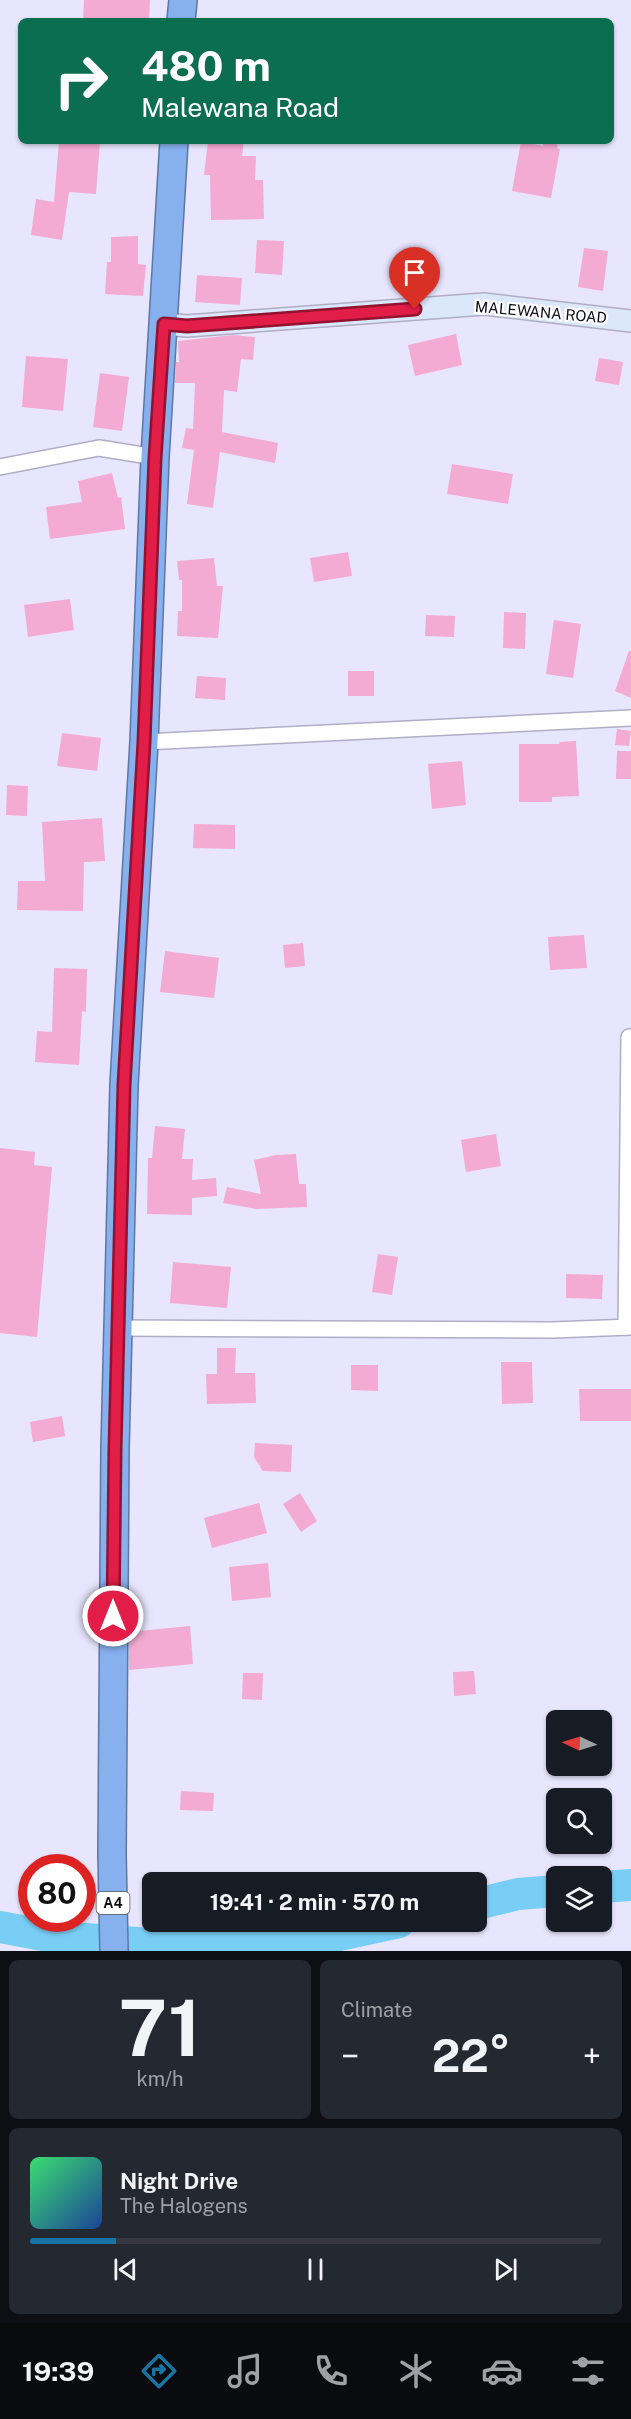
<!DOCTYPE html>
<meta charset="utf-8">
<style>
body{margin:0;font-family:"Public Sans",sans-serif;background:#242831;color:#f1f3f6;height:100vh;display:flex;flex-direction:column;font-size:22px;white-space:nowrap}
*{box-sizing:border-box;margin:0}
p{font-size:20px;color:#9ea1a6}
.icon{flex:none;width:33px;height:33px;fill:none;stroke:currentColor;stroke-width:2;stroke-linecap:round;stroke-linejoin:round}
.map{position:relative;height:1951px;overflow:hidden}
.details{display:flex;flex-direction:column;gap:9px;padding:9px;background:#0d0f14;flex:1}
.details>*{flex:none}
.hud{position:absolute;left:18px;top:18px;width:596px;height:126px;border-radius:9px;box-shadow:0 2px 4px #0004;background:#0b6e4f;color:#fff;overflow:hidden}
.needle{width:39px;rotate:274deg}
.buttons{position:absolute;left:546px;top:1710px;display:grid;gap:12px}
.buttons a{display:grid;place-items:center;width:66px;height:66px;border-radius:9px;background:#171b24;box-shadow:0 2px 4px #0004;font-size:30px}
.speed{position:absolute;left:18px;top:1854px;display:flex;gap:12px;font-size:30px;font-weight:700;text-align:center}
.speed>*{display:grid;place-content:center;width:78px;height:78px;border-radius:50%;background:#171b24;box-shadow:0 2px 4px #0004;line-height:1}
.speed .limit{border:9px solid #d22;background:#fff;color:#111}
.pin{position:absolute;display:grid;place-items:center;width:51px;height:51px;color:#fff;margin:-62px -26px;border-radius:50% 50% 50% 0;rotate:-45deg;box-shadow:0 0 6px #0007}
.pin .icon{rotate:45deg}
.me{position:absolute;width:66px;margin:-33px;rotate:0deg;stroke-linejoin:round;filter:drop-shadow(0 0 4px #0008)}
.turn{display:flex;align-items:center;gap:21px;height:126px;padding:0 24px;font-size:27px}
.turn .icon{width:78px;height:78px;stroke-width:2.5}
.turn b{display:block;font-size:42px;line-height:51px}
.big{font-size:45px;font-weight:700;line-height:1.1}
.details .card{flex:1;display:flex;flex-direction:column;justify-content:center;gap:9px;min-width:0;padding:0 21px;border-radius:9px;background:#242831}
.details .dial{align-items:center;gap:0}
.dial b{font-size:78px;line-height:1}
.song{display:flex;align-items:center;gap:18px}
.cover{width:72px;height:72px;border-radius:9px;background:linear-gradient(135deg,hsl(140 70% 55%),hsl(220 70% 35%))}
.played{height:6px;border-radius:3px;background:linear-gradient(90deg,#1a74a3 15%,#363941 15%)}
.keys{display:flex;justify-content:space-around;direction:ltr}
.heat{display:flex;justify-content:space-between;align-items:center;font-size:33px;direction:ltr}
.details .tiles{flex:1;display:grid;gap:9px;grid-template-columns:1fr 1fr}
.card:last-child{grid-column:span 2}
.trip{position:absolute;left:142px;top:1872px;width:345px;height:60px;border-radius:9px;background:#171b24;box-shadow:0 2px 4px #0004;font-weight:700;line-height:60px;text-align:center}
.tab-bar{display:flex;height:96px;justify-content:space-around;align-items:center;background:#090b0e;color:#9ea1a6}
.tab-bar .icon{width:42px;height:42px}
.tab-bar .on{color:#1a74a3}
.tab-bar b{font-size:27px;color:#f1f3f6}
.map>svg:first-child{display:block}
</style>
<div class="map">
<svg width="631" height="1951" viewBox="0 0 631 1951">
<rect width="100%" height="100%" fill="#e8e5fe"/>
<g fill="none" stroke-linecap="round" stroke-linejoin="round">
<g stroke="#79cef5" stroke-width="32">
<polyline points="602,1887 631,1885"/>
<polyline points="477,1904 518,1894 556,1891"/>
<polyline points="0,1927 48,1936 199,1948 294,1945 399,1922"/>
</g>
</g>
<g fill="#f3abd4">
<polygon points="84,0 150,0 149,21 83,21"/>
<polygon points="59,141 100,141 96,194 69,192 62,240 31,235 36,199 54,202"/>
<polygon points="208,141 244,141 242,156 256,156 255,180 263,180 264,219 211,220 210,175 204,175"/>
<polygon points="521,141 543,146 543,141 558,141 557,148 560,149 551,198 512,191"/>
<polygon points="138,236 138,264 146,265 143,296 105,294 107,262 111,262 111,237"/>
<polygon points="257,240 284,241 282,275 255,273"/>
<polygon points="584,248 608,251 603,291 578,287"/>
<polygon points="197,275 242,278 240,305 195,302"/>
<polygon points="456,334 462,365 415,376 408,345"/>
<polygon points="233,335 255,337 253,360 241,359 237,392 224,390 222,432 278,443 275,463 220,452 213,508 187,504 194,450 182,448 186,428 193,429 195,383 175,383 176,362 179,362 178,341"/>
<polygon points="26,356 68,359 63,411 22,407"/>
<polygon points="599,358 623,362 619,385 595,381"/>
<polygon points="100,373 129,377 122,431 93,427"/>
<polygon points="452,464 513,474 508,504 447,494"/>
<polygon points="112,473 118,498 121,497 125,529 50,539 46,507 82,502 78,481"/>
<polygon points="348,552 352,576 314,582 310,558"/>
<polygon points="214,558 217,586 223,586 218,638 177,636 178,611 182,611 182,580 179,580 177,561"/>
<polygon points="70,599 74,630 28,637 24,605"/>
<polygon points="504,612 526,613 525,649 503,648"/>
<polygon points="426,615 455,616 454,637 425,636"/>
<polygon points="554,620 581,624 573,678 546,674"/>
<polygon points="629,651 631,651 631,698 615,691"/>
<rect x="348" y="671" width="26" height="25"/>
<polygon points="197,676 226,678 225,700 195,698"/>
<polygon points="617,729 631,731 629,746 615,745"/>
<polygon points="62,733 101,738 97,771 57,766"/>
<polygon points="576,741 579,796 552,797 552,802 519,802 519,744 560,744 559,742"/>
<polygon points="617,751 631,751 631,779 616,779"/>
<polygon points="462,761 466,805 432,809 428,764"/>
<polygon points="7,785 28,786 27,816 6,815"/>
<polygon points="102,818 105,861 84,862 83,911 17,910 18,881 45,881 42,822"/>
<polygon points="194,824 235,825 235,849 193,848"/>
<polygon points="584,935 587,968 550,970 548,937"/>
<polygon points="303,943 305,966 285,968 283,945"/>
<polygon points="165,951 219,958 214,998 160,992"/>
<polygon points="54,968 87,969 86,1012 82,1011 79,1065 35,1062 37,1031 52,1032"/>
<polygon points="155,1126 185,1129 182,1159 193,1159 192,1180 216,1178 217,1196 192,1198 192,1215 147,1214 148,1158 152,1158"/>
<polygon points="496,1134 501,1166 466,1172 461,1140"/>
<polygon points="0,1148 35,1152 34,1165 52,1167 37,1337 0,1333"/>
<polygon points="296,1154 299,1184 306,1184 307,1207 256,1209 223,1203 227,1187 261,1194 254,1160 276,1155"/>
<polygon points="378,1254 398,1257 392,1295 372,1292"/>
<polygon points="173,1262 231,1267 227,1308 170,1303"/>
<polygon points="566,1274 603,1275 602,1299 566,1298"/>
<polygon points="217,1348 236,1348 235,1373 255,1373 256,1403 207,1404 206,1374 217,1374"/>
<polygon points="501,1362 532,1362 533,1403 502,1404"/>
<polygon points="351,1365 378,1365 378,1391 351,1390"/>
<polygon points="579,1389 631,1389 631,1421 580,1421"/>
<polygon points="62,1416 65,1436 33,1442 30,1422"/>
<polygon points="255,1443 292,1445 291,1472 263,1471 254,1457"/>
<polygon points="300,1493 317,1521 301,1532 283,1504"/>
<polygon points="259,1503 267,1533 212,1548 204,1518"/>
<polygon points="268,1563 271,1597 232,1601 229,1567"/>
<polygon points="190,1626 193,1664 129,1670 129,1632"/>
<polygon points="474,1671 476,1694 454,1696 453,1672"/>
<polygon points="243,1673 263,1673 262,1700 242,1699"/>
<polygon points="181,1791 214,1793 213,1811 180,1810"/>
</g>
<g fill="none" stroke-linecap="round" stroke-linejoin="round">
<g stroke="#b0adc5" stroke-width="18">
<g id="street">
<polyline points="0,467 99,448 155,457"/>
<polyline points="144,742 631,718"/>
<polyline points="626,1327 629,1037"/>
<polyline points="118,1328 552,1330 631,1327"/>
</g>
</g>
<g stroke="#b0adc5" stroke-width="24">
<polyline id="secondary" points="164,324 187,326 484,304 631,321"/>
</g>
<g stroke="#5d77a3" stroke-width="30">
<g id="highway">
<polyline points="181,21 183,0"/>
<polyline points="114,1951 112,1854 115,1449 124,1085 144,742 155,457 174,141"/>
</g>
</g>
<use href="#street" stroke="#fff" stroke-width="15"/>
<use href="#secondary" stroke="#dbe7fa" stroke-width="21"/>
<use href="#highway" stroke="#87b0ef" stroke-width="27"/>
</g>
<g fill="none" stroke-linecap="round" stroke-linejoin="round">
<g stroke="#92132f" stroke-width="15">
<polyline id="route" points="113,1616 115,1449 124,1085 144,742 155,458 164,324 187,326 415,309"/>
</g>
<use href="#route" stroke="#e11d48" stroke-width="10"/>
</g>
<g text-anchor="middle" dominant-baseline="central" stroke-width="4.5" stroke-linejoin="round" paint-order="stroke">
<rect fill="#fff" stroke="#56565b" stroke-width="1.5" x="96.5" y="1892" width="33" height="22" rx="4.5"/>
<g font-size="14" font-weight="bold" fill="#0e0d15">
<text x="113" y="1903">A4</text>
</g>
<g font-size="15" fill="#0e0d15" stroke="#fff">
<text transform="translate(541 312) rotate(5)">MALEWANA ROAD</text>
</g>
</g>
</svg>
<div class="buttons">
<a><svg class="needle" viewBox="-14 -14 28 28"><path d="M0-13l5 13h-10z" fill="#e53935"/><path d="M0 13l5-13h-10z" fill="#9ea1a6"/></svg></a>
<a><svg class="icon" aria-label="search" viewBox="0 0 24 24"><circle cx="10" cy="10" r="6"/><path d="M15 15l6 6"/></svg></a>
<a><svg class="icon" aria-label="layers" viewBox="0 0 24 24"><path d="M12 4l9 5-9 5-9-5zM3 14l9 5 9-5"/></svg></a>
</div>
<div class="speed"><div class="limit">80</div></div>
<div class="pin" style="left:415px;top:309px;background:#d93025"><svg class="icon" aria-label="arrive" viewBox="0 0 24 24"><path d="M6 21V4h12l-3 4 3 4H6"/></svg></div>
<svg class="me" style="left:113px;top:1616px" viewBox="-20 -20 40 40"><circle r="17" fill="#e11d48" stroke="#fff" stroke-width="3"/><path d="M0-11L8 9 0 5-8 9z" fill="#fff"/></svg>
<div class="trip">19:41 · 2 min · 570 m</div>
<div class="hud">
<div class="turn"><svg class="icon" aria-label="right" viewBox="0 0 24 24"><path d="M7 20v-9h11M14 6l5 5-5 5"/></svg><div><b>480 m</b>Malewana Road</div></div>
</div>
</div>
<section class="details">
<div class="tiles">
<div class="card dial"><b>71</b><p>km/h</p></div>
<div class="card"><p>Climate</p>
<div class="heat"><a>−</a><b class="big">22°</b><a>+</a></div>
</div>
<div class="card">
<div class="song"><i class="cover"></i><div><b>Night Drive</b><p>The Halogens</p></div></div>
<div class="played"></div>
<div class="keys"><svg class="icon" aria-label="previous" viewBox="0 0 24 24"><path d="M18 5L8 12l10 7zM5 5v14"/></svg><svg class="icon" aria-label="pause" viewBox="0 0 24 24"><path d="M8 5v14M16 5v14"/></svg><svg class="icon" aria-label="next" viewBox="0 0 24 24"><path d="M6 5l10 7-10 7zM19 5v14"/></svg></div>
</div>
</div>
</section>
<nav class="tab-bar">
<b>19:39</b>
<svg class="icon on" aria-label="directions" viewBox="0 0 24 24"><path d="M12 3l9 9-9 9-9-9zM9 14v-3h6M13 9l2 2-2 2"/></svg>
<svg class="icon" aria-label="music" viewBox="0 0 24 24"><path d="M9 18V5l10-2v13"/><circle cx="6" cy="18" r="3"/><circle cx="16" cy="16" r="3"/></svg>
<svg class="icon" aria-label="phone" viewBox="0 0 24 24"><path d="M5 4h4l2 5-3 2q2 4 5 5l2-3 5 2v4C11 20 4 13 5 4z"/></svg>
<svg class="icon" aria-label="climate" viewBox="0 0 24 24"><path d="M12 3v18M4 7l16 10M4 17L20 7"/></svg>
<svg class="icon" aria-label="car" viewBox="0 0 24 24"><path d="M5 17H2v-5l4-1 3-4h7l3 4 3 1v5h-3M9 17h6M6 11h13"/><circle cx="7" cy="17" r="2"/><circle cx="17" cy="17" r="2"/></svg>
<svg class="icon" aria-label="filters" viewBox="0 0 24 24"><path d="M4 7h16M4 17h16"/><circle cx="9" cy="7" r="2"/><circle cx="15" cy="17" r="2"/></svg>
</nav>
